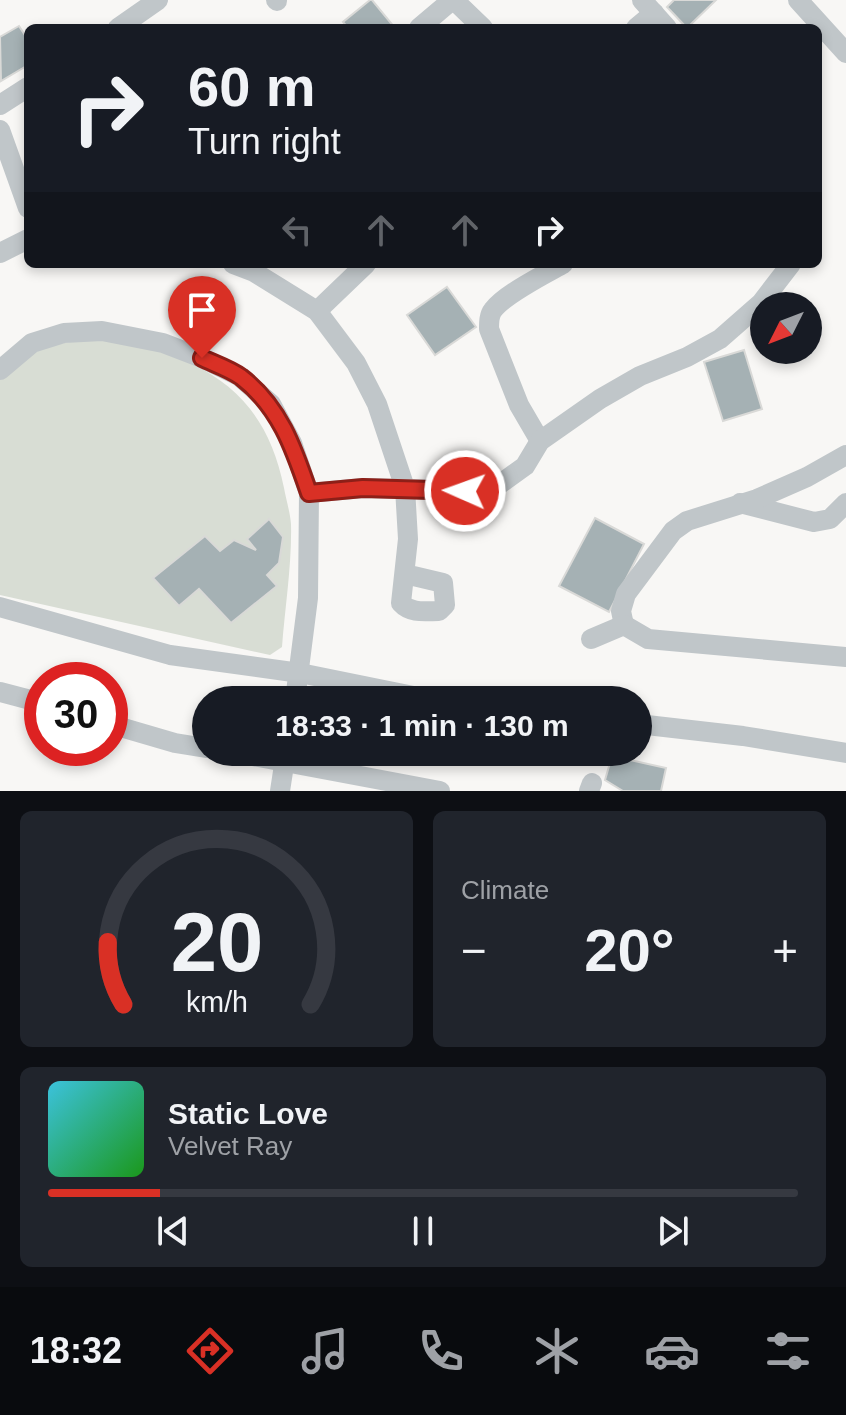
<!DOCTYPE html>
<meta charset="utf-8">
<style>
body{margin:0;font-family:Helvetica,sans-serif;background:#20242c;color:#f1f3f6;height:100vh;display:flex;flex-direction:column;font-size:30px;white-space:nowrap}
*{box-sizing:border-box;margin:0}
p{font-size:26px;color:#9ea1a6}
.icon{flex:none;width:44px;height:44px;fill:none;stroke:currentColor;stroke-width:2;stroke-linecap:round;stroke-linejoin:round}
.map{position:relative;height:791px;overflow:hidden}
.sheet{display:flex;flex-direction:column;gap:20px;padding:20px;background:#0d0f14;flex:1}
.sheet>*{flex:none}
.guide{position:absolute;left:24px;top:24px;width:798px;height:244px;border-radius:12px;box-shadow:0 4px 12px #0003;background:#171b24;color:#f1f3f6;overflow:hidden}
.needle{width:52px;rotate:228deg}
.tools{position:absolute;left:750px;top:292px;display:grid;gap:16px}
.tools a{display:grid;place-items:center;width:72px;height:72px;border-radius:50%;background:#171b24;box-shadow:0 4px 12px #0003;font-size:40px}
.speed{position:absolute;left:24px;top:662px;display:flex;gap:16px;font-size:40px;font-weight:700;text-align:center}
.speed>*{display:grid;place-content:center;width:104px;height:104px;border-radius:50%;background:#171b24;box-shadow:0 4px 12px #0003;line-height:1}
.speed .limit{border:12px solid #d22;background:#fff;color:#111}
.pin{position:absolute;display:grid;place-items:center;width:68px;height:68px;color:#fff;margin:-82px -34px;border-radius:50% 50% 50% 0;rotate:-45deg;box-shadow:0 0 8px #0007}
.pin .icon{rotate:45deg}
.me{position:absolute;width:88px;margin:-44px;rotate:272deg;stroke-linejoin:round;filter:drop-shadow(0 0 6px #0008)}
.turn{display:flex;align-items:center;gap:28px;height:168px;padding:0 32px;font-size:36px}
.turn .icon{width:104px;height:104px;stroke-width:2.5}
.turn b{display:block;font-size:56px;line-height:68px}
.lanes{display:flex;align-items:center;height:76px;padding:0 32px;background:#0003;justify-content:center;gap:40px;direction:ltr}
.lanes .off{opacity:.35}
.big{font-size:60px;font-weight:700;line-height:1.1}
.sheet .card{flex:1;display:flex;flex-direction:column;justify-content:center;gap:12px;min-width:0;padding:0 28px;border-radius:12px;background:#20242c}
.sheet .dial{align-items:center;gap:0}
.dial svg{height:208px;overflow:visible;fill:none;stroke:#363941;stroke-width:7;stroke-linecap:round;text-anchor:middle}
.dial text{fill:#f1f3f6;stroke:none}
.song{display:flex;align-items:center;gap:24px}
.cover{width:96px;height:96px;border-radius:12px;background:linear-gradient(135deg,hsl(190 70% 55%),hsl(120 70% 35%))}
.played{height:8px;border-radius:4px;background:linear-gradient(90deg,#d93025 15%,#363941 15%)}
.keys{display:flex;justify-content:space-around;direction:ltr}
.heat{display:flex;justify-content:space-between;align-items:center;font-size:44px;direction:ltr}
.sheet .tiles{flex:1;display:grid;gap:20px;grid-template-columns:1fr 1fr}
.card:last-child{grid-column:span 2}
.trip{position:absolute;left:192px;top:686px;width:460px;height:80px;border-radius:40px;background:#171b24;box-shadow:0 4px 12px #0003;font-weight:700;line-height:80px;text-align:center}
.tabs{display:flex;height:128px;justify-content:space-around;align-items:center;background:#090b0e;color:#9ea1a6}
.tabs .icon{width:56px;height:56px}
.tabs .on{color:#d93025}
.tabs b{font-size:36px;color:#f1f3f6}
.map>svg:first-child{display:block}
</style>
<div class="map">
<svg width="846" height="791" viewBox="0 0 846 791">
<rect width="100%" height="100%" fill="#f8f7f5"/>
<path fill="#d8ddd4" d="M 106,336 C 199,357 264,387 284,488 C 286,499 290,512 291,524 C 292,564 285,607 282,647 L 270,655 L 0,595 L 0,380 L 35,348 Z"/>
<g fill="#a5b1b4" stroke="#d9d9d7" stroke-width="2">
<polygon points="370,0 372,0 395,28 348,28 343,22"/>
<polygon points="674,0 716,0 687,28 667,7"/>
<polygon points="19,26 28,40 28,65 1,81 0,37"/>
<polygon points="447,287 476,327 435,355 407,315"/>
<polygon points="744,350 762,409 723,421 704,362"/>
<polygon points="595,518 644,544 609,612 559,586"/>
<polygon points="269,519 283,537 279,563 267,575 277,586 231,623 199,589 179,606 153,578 205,536 220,551 234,540 256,550 247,539"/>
<polygon points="612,756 666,768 661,791 623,791 605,780"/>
</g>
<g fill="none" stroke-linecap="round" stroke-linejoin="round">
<g stroke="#c0c6c9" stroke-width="20">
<polyline points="276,0 277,1"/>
<polyline points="454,0 483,28"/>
<polyline points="642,0 667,28"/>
<polyline points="798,0 846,53"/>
<polyline points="118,28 158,0"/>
<polyline points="419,28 452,0"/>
<polyline points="636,28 654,13"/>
<polyline points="0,105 28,87"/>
<polyline points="0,130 28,208"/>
<polyline points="0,253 28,239"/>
<path d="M 233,264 L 254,272 L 317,311 L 356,363 L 377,404 L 405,488 L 408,539 L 401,603 C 411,614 426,611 439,611 L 445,605 L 443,583 L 405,574"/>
<polyline points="317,311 366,264"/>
<polyline points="0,370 32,343 64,333 102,331 163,343 202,358 239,376 271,404 292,443 309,493 308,598 295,700"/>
<path d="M 540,441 L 519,405 L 489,329 C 489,322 489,315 493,310 C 505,294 545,274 563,264"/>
<polyline points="309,493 363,488 485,491 500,484 525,466 540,441 600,399 640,376 687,357 720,339 761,303 791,264"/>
<polyline points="740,503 814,522 830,519 846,503"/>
<polyline points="0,607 170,655 300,673 433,700"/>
<polyline points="624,625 621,611 626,594 673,531 687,521 757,499 807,477 846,455"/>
<polyline points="624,625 648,639 846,657"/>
<polyline points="591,639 624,625"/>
<polyline points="0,692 42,703"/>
<polyline points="110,724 175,743 206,748"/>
<polyline points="638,724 743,736 846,753"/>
<polyline points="232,752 440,791"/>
<polyline points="280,791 286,752"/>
<polyline points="589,791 592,783"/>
</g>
</g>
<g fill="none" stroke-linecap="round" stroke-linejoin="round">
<g stroke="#8d1f18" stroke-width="20">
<path id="route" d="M 202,358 C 215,364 230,369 241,377 C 280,407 294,449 309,493 L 363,488 L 465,491"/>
</g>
<use href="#route" stroke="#d93025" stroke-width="14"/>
</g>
</svg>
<div class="tools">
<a><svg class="needle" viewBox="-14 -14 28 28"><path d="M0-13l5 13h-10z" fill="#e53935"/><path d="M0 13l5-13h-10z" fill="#9ea1a6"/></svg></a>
</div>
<div class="speed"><div class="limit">30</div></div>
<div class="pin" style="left:202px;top:358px;background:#d93025"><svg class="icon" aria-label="arrive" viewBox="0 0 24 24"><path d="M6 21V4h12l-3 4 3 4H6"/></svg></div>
<svg class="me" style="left:465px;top:491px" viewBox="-20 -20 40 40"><circle r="17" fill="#d93025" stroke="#fff" stroke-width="3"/><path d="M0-11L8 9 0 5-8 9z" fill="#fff"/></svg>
<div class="trip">18:33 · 1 min · 130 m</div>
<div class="guide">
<div class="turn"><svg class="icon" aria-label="right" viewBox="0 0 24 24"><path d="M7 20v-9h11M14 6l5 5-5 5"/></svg><div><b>60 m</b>Turn right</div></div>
<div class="lanes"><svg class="icon off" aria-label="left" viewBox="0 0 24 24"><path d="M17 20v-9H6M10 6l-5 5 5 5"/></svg><svg class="icon off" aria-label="ahead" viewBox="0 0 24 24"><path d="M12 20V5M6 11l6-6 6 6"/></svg><svg class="icon off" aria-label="ahead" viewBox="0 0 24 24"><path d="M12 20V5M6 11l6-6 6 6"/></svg><svg class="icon" aria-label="right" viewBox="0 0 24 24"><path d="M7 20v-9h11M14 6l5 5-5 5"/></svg></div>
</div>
</div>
<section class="sheet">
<div class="tiles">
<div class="card dial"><svg viewBox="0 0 100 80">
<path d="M14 69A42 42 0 1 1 86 69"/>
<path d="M14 69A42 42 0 0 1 8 45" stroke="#d93025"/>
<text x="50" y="56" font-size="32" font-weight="700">20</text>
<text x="50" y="72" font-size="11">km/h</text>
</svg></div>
<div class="card"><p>Climate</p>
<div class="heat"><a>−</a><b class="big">20°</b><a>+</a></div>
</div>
<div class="card">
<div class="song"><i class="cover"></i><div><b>Static Love</b><p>Velvet Ray</p></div></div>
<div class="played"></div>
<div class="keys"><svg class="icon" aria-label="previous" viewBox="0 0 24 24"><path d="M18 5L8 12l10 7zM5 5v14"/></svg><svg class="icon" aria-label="pause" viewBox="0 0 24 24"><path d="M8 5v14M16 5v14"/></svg><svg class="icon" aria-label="next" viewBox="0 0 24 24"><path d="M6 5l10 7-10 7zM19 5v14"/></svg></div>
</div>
</div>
</section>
<nav class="tabs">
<b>18:32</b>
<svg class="icon on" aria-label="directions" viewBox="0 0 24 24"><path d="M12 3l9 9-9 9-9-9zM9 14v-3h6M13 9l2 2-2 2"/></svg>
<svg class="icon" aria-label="music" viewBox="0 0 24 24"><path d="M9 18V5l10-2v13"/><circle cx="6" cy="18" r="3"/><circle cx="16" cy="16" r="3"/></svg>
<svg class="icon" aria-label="phone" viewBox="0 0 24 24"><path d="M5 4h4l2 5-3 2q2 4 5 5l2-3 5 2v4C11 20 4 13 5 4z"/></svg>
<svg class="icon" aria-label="climate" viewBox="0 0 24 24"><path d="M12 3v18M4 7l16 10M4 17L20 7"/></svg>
<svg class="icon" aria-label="car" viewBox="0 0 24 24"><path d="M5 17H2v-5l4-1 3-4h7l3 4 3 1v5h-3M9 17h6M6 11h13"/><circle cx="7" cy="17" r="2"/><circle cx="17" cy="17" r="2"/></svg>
<svg class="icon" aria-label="filters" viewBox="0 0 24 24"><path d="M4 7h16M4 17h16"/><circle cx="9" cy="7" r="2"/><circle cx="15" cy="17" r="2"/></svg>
</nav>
